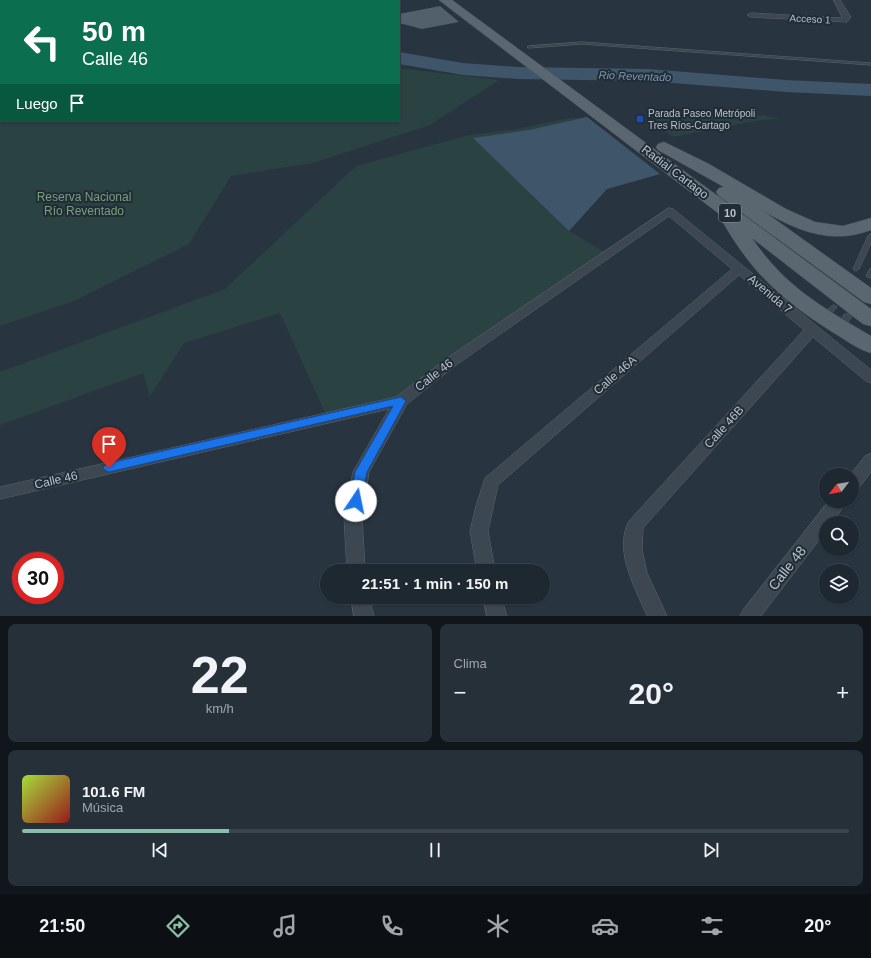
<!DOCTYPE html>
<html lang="es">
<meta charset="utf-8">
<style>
body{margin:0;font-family:Arial,sans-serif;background:#263039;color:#f1f3f6;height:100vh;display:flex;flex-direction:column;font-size:15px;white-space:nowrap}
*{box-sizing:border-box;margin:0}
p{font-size:13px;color:#a1a6ab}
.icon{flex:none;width:22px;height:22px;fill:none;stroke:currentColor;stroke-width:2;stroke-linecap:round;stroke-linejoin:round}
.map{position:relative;height:616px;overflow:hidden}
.side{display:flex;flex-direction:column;gap:8px;padding:8px;background:#10161b;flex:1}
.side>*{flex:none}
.top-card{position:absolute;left:0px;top:0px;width:400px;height:122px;box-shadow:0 1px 3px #0004,0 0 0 1px #3c444d;background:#0b6e4f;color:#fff;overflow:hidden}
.needle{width:26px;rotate:239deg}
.controls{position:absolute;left:819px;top:468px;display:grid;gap:8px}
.controls a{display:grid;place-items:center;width:40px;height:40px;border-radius:50%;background:#1e2831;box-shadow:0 1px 3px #0004,0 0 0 1px #3c444d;font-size:20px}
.speed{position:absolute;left:12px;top:552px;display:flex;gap:8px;font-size:20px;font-weight:700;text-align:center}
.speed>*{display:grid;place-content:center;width:52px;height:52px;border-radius:50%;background:#1e2831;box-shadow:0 1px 3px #0004,0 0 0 1px #3c444d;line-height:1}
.speed .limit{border:6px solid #d22;background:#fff;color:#111}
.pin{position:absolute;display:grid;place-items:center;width:34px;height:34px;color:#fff;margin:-41px -17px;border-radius:50% 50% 50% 0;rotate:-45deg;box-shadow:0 0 4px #0007}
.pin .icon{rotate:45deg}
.me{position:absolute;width:44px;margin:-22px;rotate:11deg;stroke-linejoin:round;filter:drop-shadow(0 0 3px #0008)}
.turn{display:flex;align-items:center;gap:14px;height:84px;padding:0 16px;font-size:18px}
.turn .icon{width:52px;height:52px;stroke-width:2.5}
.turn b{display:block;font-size:28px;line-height:34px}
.then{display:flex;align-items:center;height:38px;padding:0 16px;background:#0003;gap:8px;font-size:15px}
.big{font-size:30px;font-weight:700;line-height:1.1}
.side .tile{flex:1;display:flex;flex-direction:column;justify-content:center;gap:6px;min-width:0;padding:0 14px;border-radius:8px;background:#263039}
.side .dial{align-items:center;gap:0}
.dial b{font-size:52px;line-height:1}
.song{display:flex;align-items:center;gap:12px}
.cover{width:48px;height:48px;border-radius:6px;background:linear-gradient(135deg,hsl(80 70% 55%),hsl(0 70% 35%))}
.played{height:4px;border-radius:2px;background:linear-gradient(90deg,#8abfa5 25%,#3c444d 25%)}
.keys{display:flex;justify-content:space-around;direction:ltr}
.heat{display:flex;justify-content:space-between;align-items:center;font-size:22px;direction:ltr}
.side .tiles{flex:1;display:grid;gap:8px;grid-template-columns:1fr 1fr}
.tile:last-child{grid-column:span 2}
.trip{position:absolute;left:320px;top:564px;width:230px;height:40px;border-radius:20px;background:#1e2831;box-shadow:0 1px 3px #0004,0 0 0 1px #3c444d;font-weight:700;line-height:40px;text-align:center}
.dock{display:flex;height:64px;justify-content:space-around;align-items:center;background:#0c1014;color:#a1a6ab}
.dock .icon{width:28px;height:28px}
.dock .selected{color:#8abfa5}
.dock b{font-size:18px;color:#f1f3f6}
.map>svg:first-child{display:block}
</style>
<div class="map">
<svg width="871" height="616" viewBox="0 0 871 616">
<rect width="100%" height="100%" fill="#283541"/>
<g fill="#2a4242">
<polygon points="0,0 258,1 1,1 1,121 399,121 399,68 499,80 430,125 313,163 231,176 189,244 74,301 0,326"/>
<path d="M 728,113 L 734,118 L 763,115 L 780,119 L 760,120 L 673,137 L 649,120 C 675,111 702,121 728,113 Z"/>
<polygon points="587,117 660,174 607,189 569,231 607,253 401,401 327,417 280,313 184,343 150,396 143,373 0,425 0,372 225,289 356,166 469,135 517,129 564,119"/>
</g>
<polygon fill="#3f5569" points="587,117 660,174 607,189 569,231 473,138 529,130"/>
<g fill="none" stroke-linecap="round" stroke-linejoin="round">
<g fill="#3f5569" fill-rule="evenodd">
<polygon points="240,0 257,0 258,1 241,1"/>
<polygon points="399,52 463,63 518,67 648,69 786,80 871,84 871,96 786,92 648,81 518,79 463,75 399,64"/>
</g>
</g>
<polygon fill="#51606b" points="440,6 459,22 422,29 399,23 399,14"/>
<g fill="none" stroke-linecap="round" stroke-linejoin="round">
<g stroke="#5a656e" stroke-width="1">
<g id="lane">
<polygon points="582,42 871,63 871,65 582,44 529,48 527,47 529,46"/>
<polygon points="871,234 871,243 859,269 856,271 854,270 853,269 868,236"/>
<polygon points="871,269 871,278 867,277 866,276 869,270"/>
<polygon points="834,305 837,307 836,308 827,319 821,319 820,317 821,315 832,306"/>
<polygon points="845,314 851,314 852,316 843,329 837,329 836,327"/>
</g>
</g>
<g stroke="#5a656e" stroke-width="1">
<g id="street">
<polygon points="834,0 840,0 851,17 847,22 751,17 747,15 751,13 842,18"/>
<path d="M 669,208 L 673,209 L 871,370 L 871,383 L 866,381 L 813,337 L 643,528 L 642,550 L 647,573 L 667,616 L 647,616 C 636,589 613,551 629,521 L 804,330 L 739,275 L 498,485 L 488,531 L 495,571 L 477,571 L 470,531 L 476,506 L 485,478 L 732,269 L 669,216 L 456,365 L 407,404 L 369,472 L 362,516 L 365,571 L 347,571 L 344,516 L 353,472 L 389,409 L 0,499 L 0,487 L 396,397 L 446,359 Z"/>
<polygon points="871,454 871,472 858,489 852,491 852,475 850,475 865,456"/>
<polygon points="829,501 847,501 832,523 826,523 826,531 761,616 740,616 743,610"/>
<polygon points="351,597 369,597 374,616 354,616"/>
<polygon points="483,597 501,597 507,616 487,616"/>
</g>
</g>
<g stroke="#46505a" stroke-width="1">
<g id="primary">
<path d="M 439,0 L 452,0 L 871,309 L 871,326 L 863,324 L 752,238 C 785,287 822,307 871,336 L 871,353 C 857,349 846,340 834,333 C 782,301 751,272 721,219 L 723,217 Z"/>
<path d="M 664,142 L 709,164 L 786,209 L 815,222 L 843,226 L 871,218 L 871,230 C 831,245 797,231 762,210 L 871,288 L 871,304 L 864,302 L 719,196 L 716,192 L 719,188 L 724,187 L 658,150 L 656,147 L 658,144 Z"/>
</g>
</g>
<use href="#lane" fill="#3c4751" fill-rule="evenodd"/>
<use href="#street" fill="#3c4751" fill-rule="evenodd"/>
<use href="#primary" fill="#5a6670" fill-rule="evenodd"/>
</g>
<polygon fill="#1a73e8" stroke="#114b97" points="401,397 406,401 367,472 361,501 360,504 351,504 350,501 355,472 393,406 109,472 105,470 103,468 105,465 109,463"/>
<rect fill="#1a4fb4" stroke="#212c36" stroke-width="1.5" x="636" y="115" width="8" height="8" rx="2"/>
<g text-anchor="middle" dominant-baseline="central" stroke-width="4" stroke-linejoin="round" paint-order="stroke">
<g font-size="10" fill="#b9c2cb" stroke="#212c36">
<text transform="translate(810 19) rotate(3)">Acceso 1</text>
</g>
<g font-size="10" fill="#b9c2cb" stroke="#212c36" text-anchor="start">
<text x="648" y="113">Parada Paseo Metrópoli<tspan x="648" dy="12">Tres Ríos-Cartago</tspan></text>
</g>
<g font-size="11" font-style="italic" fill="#7b96ab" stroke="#212c36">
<text transform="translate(635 76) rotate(2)">Rio Reventado</text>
</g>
<rect fill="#212c36" stroke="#8b959e" stroke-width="1" x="719" y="204" width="22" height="18" rx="3"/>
<g font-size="11" font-weight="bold" fill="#b9c2cb">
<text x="730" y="213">10</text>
</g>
<g font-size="12" fill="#b9c2cb" stroke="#212c36">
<text transform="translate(675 172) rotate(37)">Radial Cartago</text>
<text transform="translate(770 294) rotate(40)">Avenida 7</text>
<text transform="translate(434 375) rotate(-38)">Calle 46</text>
<text transform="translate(615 375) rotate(-41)">Calle 46A</text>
<text transform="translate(724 427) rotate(-48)">Calle 46B</text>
<text transform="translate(56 480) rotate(-13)">Calle 46</text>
</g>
<g font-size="12" fill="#789f7d" stroke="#212c36">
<text x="84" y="197">Reserva Nacional<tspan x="84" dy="14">Río Reventado</tspan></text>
</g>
<g font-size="14" fill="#b9c2cb" stroke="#212c36">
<text transform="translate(787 568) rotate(-52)">Calle 48</text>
</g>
</g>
</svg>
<div class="controls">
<a><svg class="needle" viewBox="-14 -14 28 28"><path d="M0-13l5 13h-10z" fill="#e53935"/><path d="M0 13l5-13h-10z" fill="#a1a6ab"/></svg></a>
<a><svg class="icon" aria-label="search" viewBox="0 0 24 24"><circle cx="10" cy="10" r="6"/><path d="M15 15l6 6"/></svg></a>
<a><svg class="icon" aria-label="layers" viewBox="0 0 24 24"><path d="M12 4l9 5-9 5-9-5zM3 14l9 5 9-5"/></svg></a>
</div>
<div class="speed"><div class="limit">30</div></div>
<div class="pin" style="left:109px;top:468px;background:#d93025"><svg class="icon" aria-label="arrive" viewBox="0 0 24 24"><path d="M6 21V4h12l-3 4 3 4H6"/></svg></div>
<svg class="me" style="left:356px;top:501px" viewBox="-20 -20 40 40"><circle r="19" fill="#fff"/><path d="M0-13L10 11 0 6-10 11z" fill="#1a73e8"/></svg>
<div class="trip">21:51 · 1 min · 150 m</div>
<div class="top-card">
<div class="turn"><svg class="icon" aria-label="left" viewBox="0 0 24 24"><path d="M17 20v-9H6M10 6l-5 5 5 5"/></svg><div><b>50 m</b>Calle 46</div></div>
<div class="then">Luego<svg class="icon" aria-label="arrive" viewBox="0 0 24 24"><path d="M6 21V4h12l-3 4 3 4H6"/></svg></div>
</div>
</div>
<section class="side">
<div class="tiles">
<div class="tile dial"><b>22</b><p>km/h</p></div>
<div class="tile"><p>Clima</p>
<div class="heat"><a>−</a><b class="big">20°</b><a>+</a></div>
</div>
<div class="tile">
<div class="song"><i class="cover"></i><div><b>101.6 FM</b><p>Música</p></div></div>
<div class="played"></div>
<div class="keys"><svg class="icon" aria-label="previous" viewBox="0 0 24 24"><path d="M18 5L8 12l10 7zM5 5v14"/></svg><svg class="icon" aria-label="pause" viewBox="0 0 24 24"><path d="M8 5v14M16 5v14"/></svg><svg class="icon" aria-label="next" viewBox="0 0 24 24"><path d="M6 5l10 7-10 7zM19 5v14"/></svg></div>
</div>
</div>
</section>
<nav class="dock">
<b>21:50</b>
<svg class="icon selected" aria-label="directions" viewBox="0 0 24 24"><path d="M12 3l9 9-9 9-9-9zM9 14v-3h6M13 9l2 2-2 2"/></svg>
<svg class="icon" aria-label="music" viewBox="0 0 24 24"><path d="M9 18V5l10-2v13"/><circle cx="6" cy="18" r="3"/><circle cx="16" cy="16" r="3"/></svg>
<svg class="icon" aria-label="phone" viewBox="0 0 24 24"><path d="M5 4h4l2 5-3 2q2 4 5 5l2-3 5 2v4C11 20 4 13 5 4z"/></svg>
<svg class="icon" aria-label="climate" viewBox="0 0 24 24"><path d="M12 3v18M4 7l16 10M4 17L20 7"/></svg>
<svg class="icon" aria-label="car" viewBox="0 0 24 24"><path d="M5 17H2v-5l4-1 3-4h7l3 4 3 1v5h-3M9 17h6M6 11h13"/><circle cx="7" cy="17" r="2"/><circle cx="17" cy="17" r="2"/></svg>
<svg class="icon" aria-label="filters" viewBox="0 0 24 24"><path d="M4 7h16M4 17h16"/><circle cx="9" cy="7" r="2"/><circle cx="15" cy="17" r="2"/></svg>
<b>20°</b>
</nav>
